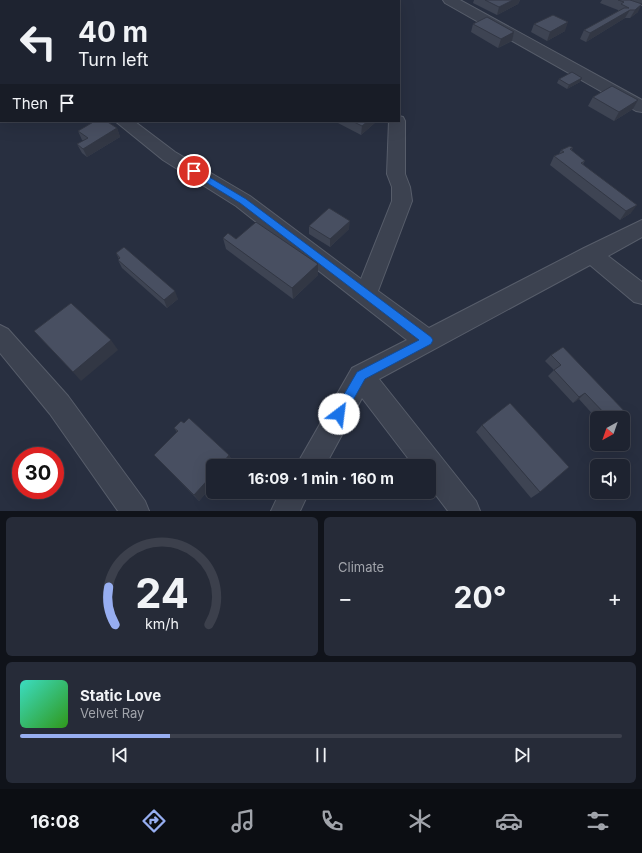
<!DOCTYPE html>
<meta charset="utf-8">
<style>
body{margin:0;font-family:Inter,sans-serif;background:#262b38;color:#f1f3f6;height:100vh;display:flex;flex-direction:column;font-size:15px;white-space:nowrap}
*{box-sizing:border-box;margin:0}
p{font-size:13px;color:#a1a4ab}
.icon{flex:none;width:22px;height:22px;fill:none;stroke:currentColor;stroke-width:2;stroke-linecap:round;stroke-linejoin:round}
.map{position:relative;height:511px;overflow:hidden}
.panel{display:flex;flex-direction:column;gap:6px;padding:6px;background:#10131a;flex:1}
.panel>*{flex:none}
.top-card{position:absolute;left:0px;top:0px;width:400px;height:122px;box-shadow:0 4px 16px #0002,0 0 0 1px #3c404c;background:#1e2330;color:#f1f3f6;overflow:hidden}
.needle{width:26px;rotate:220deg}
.fabs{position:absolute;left:590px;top:411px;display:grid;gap:8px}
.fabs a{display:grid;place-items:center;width:40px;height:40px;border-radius:6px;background:#1e2330;box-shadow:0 4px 16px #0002,0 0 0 1px #3c404c;font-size:20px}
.speed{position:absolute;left:12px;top:447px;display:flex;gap:8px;font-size:20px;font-weight:700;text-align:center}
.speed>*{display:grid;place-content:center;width:52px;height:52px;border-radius:50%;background:#1e2330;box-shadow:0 4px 16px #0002,0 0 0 1px #3c404c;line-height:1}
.speed .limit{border:6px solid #d22;background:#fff;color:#111}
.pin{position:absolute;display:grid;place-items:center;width:34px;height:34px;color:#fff;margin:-17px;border:2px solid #fff;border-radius:50%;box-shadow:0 1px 4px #0007}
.me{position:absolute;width:44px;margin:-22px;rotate:30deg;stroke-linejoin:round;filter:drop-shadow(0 0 3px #0008)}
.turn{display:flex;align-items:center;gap:14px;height:84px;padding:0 12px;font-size:18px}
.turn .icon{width:52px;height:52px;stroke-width:2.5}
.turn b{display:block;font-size:28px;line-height:34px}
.then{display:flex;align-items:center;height:38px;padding:0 12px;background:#0003;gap:8px;font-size:15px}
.big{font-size:30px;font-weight:700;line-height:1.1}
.panel .widget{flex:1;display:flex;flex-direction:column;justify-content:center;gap:6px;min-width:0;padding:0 14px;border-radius:6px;background:#262b38}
.panel .dial{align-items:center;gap:0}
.dial svg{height:104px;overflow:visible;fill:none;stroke:#3c404c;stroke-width:7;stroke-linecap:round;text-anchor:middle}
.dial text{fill:#f1f3f6;stroke:none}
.song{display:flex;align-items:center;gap:12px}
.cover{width:48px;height:48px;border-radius:6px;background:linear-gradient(135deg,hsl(170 70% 55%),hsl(110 70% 35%))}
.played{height:4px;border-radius:2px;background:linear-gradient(90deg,#97aef1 25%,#3c404c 25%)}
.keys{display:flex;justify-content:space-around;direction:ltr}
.heat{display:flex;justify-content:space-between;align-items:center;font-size:22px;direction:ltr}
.panel .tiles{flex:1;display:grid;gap:6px;grid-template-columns:1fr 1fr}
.widget:last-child{grid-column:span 2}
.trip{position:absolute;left:206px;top:459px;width:230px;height:40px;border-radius:6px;background:#1e2330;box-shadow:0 4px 16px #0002,0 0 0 1px #3c404c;font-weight:700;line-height:40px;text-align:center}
.dock{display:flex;height:64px;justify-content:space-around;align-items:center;background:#0c0e13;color:#a1a4ab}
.dock .icon{width:28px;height:28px}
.dock .selected{color:#97aef1}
.dock b{font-size:18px;color:#f1f3f6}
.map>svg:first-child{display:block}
</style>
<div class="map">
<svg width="642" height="511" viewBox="0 0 642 511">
<rect width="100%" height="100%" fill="#282f40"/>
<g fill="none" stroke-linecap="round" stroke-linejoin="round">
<g stroke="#575d6a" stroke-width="2">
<g id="minor">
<polygon points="43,0 58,0 42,1"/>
<polygon points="178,0 192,0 193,1 179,1"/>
<polygon points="443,0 460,0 642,100 642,112 636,111 445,3"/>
<polygon points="632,0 642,0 642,5 634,3"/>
<rect x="0" y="19" width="1" height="8"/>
<rect x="0" y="35" width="1" height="9"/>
<polygon points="399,116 403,117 405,121 405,174 410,187 412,201 378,291 429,328 584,248 642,220 642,237 608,256 642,282 642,304 634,302 590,265 379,379 476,501 480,511 448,511 429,486 429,466 414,466 362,398 325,466 296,466 352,368 407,340 236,206 163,160 115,121 134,121 175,152 250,196 361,279 392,201 392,187 387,174 389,121 399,121"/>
<polygon points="0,325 8,329 68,396 145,501 149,511 118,511 50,414 0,353"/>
<polygon points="280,492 309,492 300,511 271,511"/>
</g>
</g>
<use href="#minor" fill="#3c4250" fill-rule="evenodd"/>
</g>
<g fill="#3e4453">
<polygon points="474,0 520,0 518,4 497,15 473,3"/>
<polygon points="602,0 630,0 638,12 630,18 625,18 586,42 580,39 584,30 618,11 618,10 600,3"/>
<polygon points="473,24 514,32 512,41 498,48 471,32"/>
<polygon points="534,24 565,31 547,41 531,32"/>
<polygon points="559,79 580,82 567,89 557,83"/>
<polygon points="593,97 638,100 633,109 614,121 588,106"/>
<polygon points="338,121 377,121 361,135 338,123"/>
<polygon points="117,128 120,137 87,157 82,153 77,144 84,141 82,140 78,131"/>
<polygon points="573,148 571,151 585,161 583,164 631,213 620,220 550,165 554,156 559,154 561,150"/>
<polygon points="309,226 349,229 330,247 309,234"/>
<polygon points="223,238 236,239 318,275 293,299 226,249"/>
<polygon points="116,253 178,299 167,308 122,268 118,260 119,259"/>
<polygon points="551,355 623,418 597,418 597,419 579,399 573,403 548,376 554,370 545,361"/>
<polygon points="184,423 229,455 233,462 213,466 213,485 199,501 154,455 177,432 174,428"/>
<polygon points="482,425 540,492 531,498 476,432"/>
</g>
<g fill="#323744">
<polygon points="128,0 145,0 143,1 128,1"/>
<polygon points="513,0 520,0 518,4 497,15 499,7"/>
<polygon points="642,4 638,12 630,18 635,10"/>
<polygon points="630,10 625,18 586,42 590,33"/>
<polygon points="568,22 565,31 547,41 550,32"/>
<polygon points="514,32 512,41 498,48 501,39"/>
<polygon points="582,78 580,82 567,89 569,85"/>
<polygon points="638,100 633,109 614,121 619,112"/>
<polygon points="368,121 377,121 361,135 362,126"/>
<polygon points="117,128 120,137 87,157 83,149"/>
<polygon points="637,205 631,213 620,220 626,211"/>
<polygon points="350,221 349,229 330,247 330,239"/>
<polygon points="318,264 318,275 293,299 292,288"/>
<polygon points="175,291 178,299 167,308 164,300"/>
<polygon points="111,340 118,350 81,381 73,372"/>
<polygon points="585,393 579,399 573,403 579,397"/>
<polygon points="229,455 233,462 230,466 220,466"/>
<polygon points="213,474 213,485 199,501 194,495"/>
</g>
<g fill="#484f61" stroke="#323744">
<polygon points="221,0 247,0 249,1 219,1"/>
<polygon points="485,0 513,0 499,7"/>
<polygon points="618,0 630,0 642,4 635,10 630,10 590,33 584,30 624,8 629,8 621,4 624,2"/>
<polygon points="553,15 568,22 550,32 534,24"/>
<polygon points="487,17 514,32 501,39 473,24"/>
<polygon points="572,72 582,78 569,85 559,79"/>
<polygon points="612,86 638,100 619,112 593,97"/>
<polygon points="95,121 106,121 117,128 83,149 77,144 88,138 78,131"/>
<polygon points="352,121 368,121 362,126"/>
<polygon points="570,146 573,148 570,149 585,161 581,163 637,205 626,211 554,156 564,152 561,150"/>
<polygon points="329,208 350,221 330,239 309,226"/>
<polygon points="256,222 318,264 292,288 223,238 228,233 236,239"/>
<polygon points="124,247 175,291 164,300 118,260 120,258 116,253"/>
<polygon points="71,303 111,340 73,372 34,331"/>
<polygon points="563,347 631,418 623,424 623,418 609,418 585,393 579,397 554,370 561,365 551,355"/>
<polygon points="510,403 569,467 540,492 482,425"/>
<polygon points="189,418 229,455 220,466 213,466 213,474 194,495 154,455 178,431 174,428 181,421 184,423"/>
</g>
<polygon fill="#1a73e8" stroke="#114b97" points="194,168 246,199 431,337 433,340 431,344 365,379 343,418 339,420 335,418 333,414 335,410 357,372 419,340 240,203 191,173 190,171"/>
</svg>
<div class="fabs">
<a><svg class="needle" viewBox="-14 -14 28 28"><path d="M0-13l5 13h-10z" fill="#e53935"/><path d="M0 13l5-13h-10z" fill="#a1a4ab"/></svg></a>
<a><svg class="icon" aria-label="sound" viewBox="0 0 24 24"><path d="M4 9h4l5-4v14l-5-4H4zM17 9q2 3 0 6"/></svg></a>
</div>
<div class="speed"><div class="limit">30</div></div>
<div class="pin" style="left:194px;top:171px;background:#d93025"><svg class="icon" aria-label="arrive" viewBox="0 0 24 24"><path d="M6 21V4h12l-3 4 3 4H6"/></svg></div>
<svg class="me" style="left:339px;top:414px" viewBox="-20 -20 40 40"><circle r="19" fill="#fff"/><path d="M0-13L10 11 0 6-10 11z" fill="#1a73e8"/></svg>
<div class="trip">16:09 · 1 min · 160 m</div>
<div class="top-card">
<div class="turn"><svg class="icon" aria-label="left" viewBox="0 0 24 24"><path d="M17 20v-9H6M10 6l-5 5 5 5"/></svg><div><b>40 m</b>Turn left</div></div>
<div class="then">Then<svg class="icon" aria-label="arrive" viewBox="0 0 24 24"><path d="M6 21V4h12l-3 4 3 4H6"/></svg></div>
</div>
</div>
<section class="panel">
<div class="tiles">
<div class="widget dial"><svg viewBox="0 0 100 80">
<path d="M14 69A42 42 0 1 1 86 69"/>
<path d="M14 69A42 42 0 0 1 9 40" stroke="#97aef1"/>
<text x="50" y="56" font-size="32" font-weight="700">24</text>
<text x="50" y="72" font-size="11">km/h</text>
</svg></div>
<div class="widget"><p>Climate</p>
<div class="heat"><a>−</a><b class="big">20°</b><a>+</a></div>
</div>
<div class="widget">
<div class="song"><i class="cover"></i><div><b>Static Love</b><p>Velvet Ray</p></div></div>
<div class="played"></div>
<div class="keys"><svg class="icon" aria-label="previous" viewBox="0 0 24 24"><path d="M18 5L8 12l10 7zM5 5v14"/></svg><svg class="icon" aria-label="pause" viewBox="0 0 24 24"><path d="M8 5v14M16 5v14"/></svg><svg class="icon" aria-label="next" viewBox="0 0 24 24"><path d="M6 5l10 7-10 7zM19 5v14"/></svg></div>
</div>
</div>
</section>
<nav class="dock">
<b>16:08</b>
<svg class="icon selected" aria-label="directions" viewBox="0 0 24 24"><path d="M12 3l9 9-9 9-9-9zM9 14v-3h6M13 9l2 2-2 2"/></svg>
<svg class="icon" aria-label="music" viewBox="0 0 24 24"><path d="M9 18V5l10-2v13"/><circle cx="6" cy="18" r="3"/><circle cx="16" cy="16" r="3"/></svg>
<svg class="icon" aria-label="phone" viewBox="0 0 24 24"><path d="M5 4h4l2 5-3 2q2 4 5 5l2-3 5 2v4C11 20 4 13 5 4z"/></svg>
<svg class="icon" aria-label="climate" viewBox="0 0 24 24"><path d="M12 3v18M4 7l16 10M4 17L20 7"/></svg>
<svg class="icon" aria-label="car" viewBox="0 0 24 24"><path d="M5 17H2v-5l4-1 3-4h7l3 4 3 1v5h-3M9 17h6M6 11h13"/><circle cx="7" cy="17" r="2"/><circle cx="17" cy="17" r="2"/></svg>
<svg class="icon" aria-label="filters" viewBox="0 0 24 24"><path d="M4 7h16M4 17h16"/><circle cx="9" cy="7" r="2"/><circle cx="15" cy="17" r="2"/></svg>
</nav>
